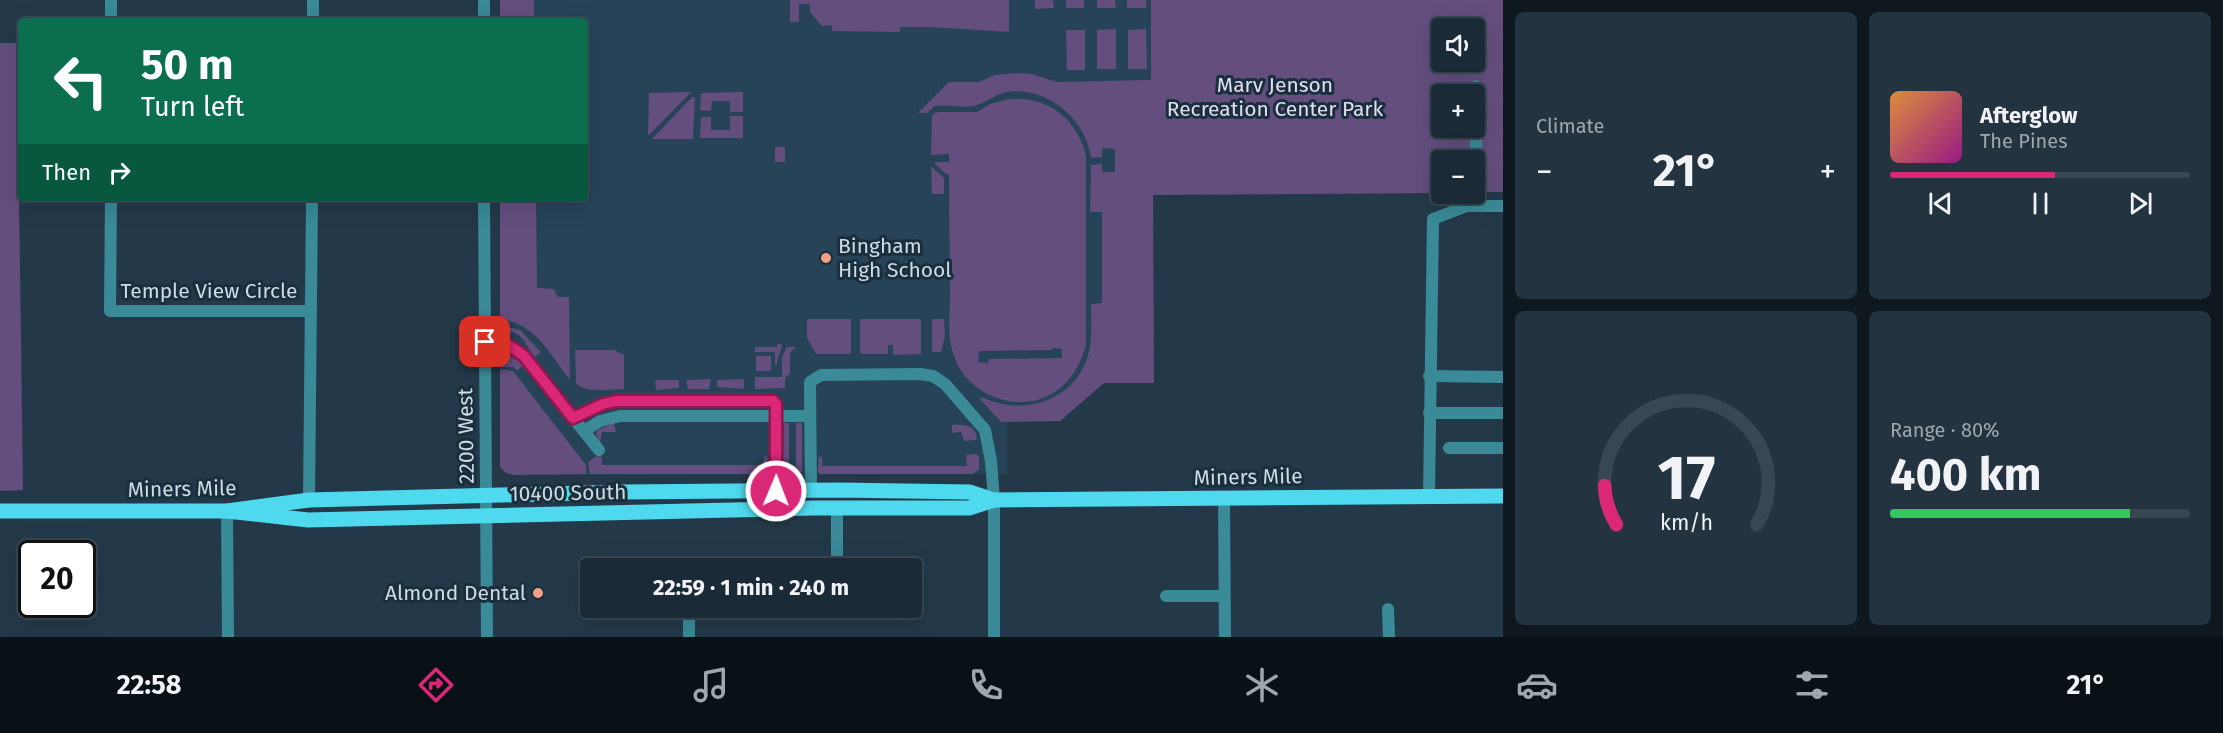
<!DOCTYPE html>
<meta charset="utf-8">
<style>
body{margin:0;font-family:"Fira Sans",sans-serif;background:#23333f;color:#f1f3f6;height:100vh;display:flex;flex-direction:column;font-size:22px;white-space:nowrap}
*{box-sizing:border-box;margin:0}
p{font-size:20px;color:#9fa7ad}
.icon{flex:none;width:33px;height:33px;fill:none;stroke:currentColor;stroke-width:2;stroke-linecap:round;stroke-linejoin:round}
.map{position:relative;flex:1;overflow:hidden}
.side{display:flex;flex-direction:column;gap:12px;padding:12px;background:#0e181e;width:720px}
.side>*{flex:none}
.top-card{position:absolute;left:18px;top:18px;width:570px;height:183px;border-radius:6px;box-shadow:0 6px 24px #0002,0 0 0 2px #384752;background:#0b6e4f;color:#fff;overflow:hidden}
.controls{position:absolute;left:1431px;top:18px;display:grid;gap:12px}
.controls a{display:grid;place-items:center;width:54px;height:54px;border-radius:6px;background:#1a2b37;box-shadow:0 6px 24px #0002,0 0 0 2px #384752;font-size:30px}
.speed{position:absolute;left:18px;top:540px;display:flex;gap:12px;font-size:30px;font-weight:700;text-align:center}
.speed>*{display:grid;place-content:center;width:78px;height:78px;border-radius:50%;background:#1a2b37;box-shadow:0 6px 24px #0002,0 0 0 2px #384752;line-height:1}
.speed .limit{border:3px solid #111;border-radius:9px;background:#fff;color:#111}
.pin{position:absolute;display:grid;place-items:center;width:51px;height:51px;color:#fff;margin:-26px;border-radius:12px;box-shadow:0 3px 9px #0006}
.me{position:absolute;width:66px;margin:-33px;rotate:1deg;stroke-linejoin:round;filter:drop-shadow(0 0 4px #0008)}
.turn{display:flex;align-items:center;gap:21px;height:126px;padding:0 24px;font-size:27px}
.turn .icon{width:78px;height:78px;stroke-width:2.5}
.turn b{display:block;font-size:42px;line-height:51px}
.then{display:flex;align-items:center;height:57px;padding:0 24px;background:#0003;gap:12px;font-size:22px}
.big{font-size:45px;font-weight:700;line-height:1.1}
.side .widget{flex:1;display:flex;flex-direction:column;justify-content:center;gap:9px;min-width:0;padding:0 21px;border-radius:9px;background:#23333f}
.side .dial{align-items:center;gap:0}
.dial svg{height:156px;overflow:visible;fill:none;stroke:#384752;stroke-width:7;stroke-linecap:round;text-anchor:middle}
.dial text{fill:#f1f3f6;stroke:none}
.song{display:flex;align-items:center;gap:18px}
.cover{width:72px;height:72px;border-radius:9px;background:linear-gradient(135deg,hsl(30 70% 55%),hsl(310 70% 35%))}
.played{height:6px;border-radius:3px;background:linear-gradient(90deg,#db2777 55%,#384752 55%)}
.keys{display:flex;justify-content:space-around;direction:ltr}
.heat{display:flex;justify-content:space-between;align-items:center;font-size:33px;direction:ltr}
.charge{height:9px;border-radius:4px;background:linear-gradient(90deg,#34c759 80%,#384752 0)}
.side .tiles{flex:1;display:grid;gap:12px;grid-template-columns:repeat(2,1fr)}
.trip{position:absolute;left:580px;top:558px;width:342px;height:60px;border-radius:6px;background:#1a2b37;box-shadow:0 6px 24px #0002,0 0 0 2px #384752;font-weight:700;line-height:60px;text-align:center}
.dock{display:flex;height:96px;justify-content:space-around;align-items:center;background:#0a1116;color:#9fa7ad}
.dock .icon{width:42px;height:42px}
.dock .selected{color:#db2777}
.dock b{font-size:27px;color:#f1f3f6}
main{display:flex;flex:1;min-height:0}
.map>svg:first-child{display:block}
</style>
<main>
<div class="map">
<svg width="1503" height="637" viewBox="0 0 1503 637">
<rect width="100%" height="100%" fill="#233949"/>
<polygon fill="#264358" points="500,0 1151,0 1154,383 1104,383 1060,421 1007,422 1007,474 515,475 506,473 500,467 500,198 585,198 585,21 500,21"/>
<g fill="#634e7e" fill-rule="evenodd">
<rect x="500" y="0" width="34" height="21"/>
<polygon points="790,0 1009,0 1009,32 931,27 900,27 900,32 832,31 832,25 822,26 810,12 810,4 799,4 799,22 790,22"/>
<polygon points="1035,0 1053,0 1054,8 1035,9"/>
<rect x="1066" y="0" width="18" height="8"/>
<polygon points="1097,0 1115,0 1116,8 1097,8"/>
<rect x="1127" y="0" width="19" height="8"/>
<path d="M 1151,0 L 1503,0 L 1503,192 L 1475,192 L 1474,160 L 1442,160 L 1441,193 L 1153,195 L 1154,383 L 1104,383 L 1060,421 L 1001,422 L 980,399 L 982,397 C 1021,416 1071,403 1087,359 C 1093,341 1091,322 1091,304 L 1102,303 L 1102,212 L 1090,212 L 1091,165 L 1102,164 L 1102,172 L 1115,172 L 1115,149 L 1102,148 L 1102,157 L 1091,158 C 1086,119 1047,86 1007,92 C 996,94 987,102 977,105 C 965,109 948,104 935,106 L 927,113 L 918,113 L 949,82 L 979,82 L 995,75 L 1017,73 L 1032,74 L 1057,82 L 1151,80 ZM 1442,28 L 1474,28 L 1474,62 L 1442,62 ZM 1442,94 L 1474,94 L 1474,128 L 1442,128 Z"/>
<polygon points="1116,29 1116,69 1097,69 1097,30"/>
<polygon points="1146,29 1147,69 1128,69 1128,30"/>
<polygon points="1066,30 1085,30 1085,70 1067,70"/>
<polygon points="0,43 17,43 23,490 0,491"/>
<polygon points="691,92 649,135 648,134 649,93"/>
<polygon points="743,92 743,112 730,112 730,101 712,101 711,111 700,110 701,93"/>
<polygon points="692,97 695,97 693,139 652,139"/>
<path d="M 1010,99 C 1049,96 1078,120 1086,156 L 1086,345 C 1079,371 1064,392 1037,400 C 1002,409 963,388 953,353 C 947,335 950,313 950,294 C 950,254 949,214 949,174 L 946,174 L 935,164 L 935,162 L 949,162 L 949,154 L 931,155 L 932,115 L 937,112 L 977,112 L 990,104 ZM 1052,348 L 1062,349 L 1062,358 L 989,359 L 988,363 L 978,362 L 979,351 L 1052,350 Z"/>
<polygon points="730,116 743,116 743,138 700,138 701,117 711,117 711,130 730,130"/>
<rect x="775" y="147" width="10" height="15"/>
<polygon points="931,166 944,178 944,194 932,194"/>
<path d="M 500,198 L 542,198 L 536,200 L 537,288 L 554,289 L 558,297 L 569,297 L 570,380 C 550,354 535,323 500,319 Z"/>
<polygon points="807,319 851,319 851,354 816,354 807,338"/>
<polygon points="860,319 921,319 921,354 893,355 893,345 888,345 888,354 862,354 860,352"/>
<polygon points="932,319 944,319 945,336 941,352 932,352"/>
<path d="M 500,325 L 520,330 L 541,352 L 535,357 C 528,350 525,337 515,333 C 510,331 505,332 500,330 Z"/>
<path d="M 777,344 L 782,344 C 782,351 777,356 777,365 L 775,365 L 775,352 L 755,352 L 755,347 L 777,347 Z"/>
<polygon points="787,347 796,347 790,353 790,374 785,378 785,388 755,389 755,377 782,377 782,357"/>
<path d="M 575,350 L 614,350 L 624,355 L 624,389 C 610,389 585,394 576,383 Z"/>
<polygon points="503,355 516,358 522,366 517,371 514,367 500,367 500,357"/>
<rect x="756" y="356" width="15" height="15"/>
<polygon points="500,369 513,371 586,465 586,474 515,475 506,473 500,467"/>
<polygon points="711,379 709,389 688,389 686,380"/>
<polygon points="744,379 744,389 717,387 717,380"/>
<polygon points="655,380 679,380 679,388 656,390"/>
<polygon points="614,423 616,432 602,432 600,442 596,435 597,430"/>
<polygon points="784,423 789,423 789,472 783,472"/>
<rect x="796" y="423" width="6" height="49"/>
<path d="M 952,425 C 963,424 976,425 977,438 L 975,440 L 964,441 L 961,432 L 952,433 Z"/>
<polygon points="976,454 979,457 979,469 973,474 820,474 818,472 819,456 822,458 822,466 967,466 966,455"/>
<polygon points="765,455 768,458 765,473 763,471 759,474 590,474 588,462 597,456 602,457 602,465 763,465"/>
</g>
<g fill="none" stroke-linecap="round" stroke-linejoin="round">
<g stroke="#3a8a97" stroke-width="12">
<polyline points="484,0 484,21"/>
<polyline points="111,21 111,0"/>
<polyline points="313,21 313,0"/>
<polyline points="1476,86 1476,159"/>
<polyline points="111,198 110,311 311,311"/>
<polyline points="484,198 487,637"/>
<polyline points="485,342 507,344 524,356 599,450"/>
<polyline points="1429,376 1503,377"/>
<polyline points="1429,413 1503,413"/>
<polyline points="573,418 603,404 616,401 773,401 775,404 775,491"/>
<polyline points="584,431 600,421 620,416 810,416"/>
<polyline points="1449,448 1503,448"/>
<polyline points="811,491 810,382 821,375 920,374 933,376 945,384 985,430 991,461 994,500 994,637"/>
<polyline points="1429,496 1433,219 1467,206 1503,206"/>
<polyline points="1224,499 1225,637"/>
<polyline points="309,500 312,198"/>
<polyline points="837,508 837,568"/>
<polyline points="227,511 228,637"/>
<polyline points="1166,596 1224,596"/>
<polyline points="1388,609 1389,637"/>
<polyline points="689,637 689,608"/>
</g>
<g stroke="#4ed9ee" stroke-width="15">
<polyline points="0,511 227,511 309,500 622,492 838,490 970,492 994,500"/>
<polyline points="227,511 308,520 813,508 969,508 994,500 1503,496"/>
</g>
</g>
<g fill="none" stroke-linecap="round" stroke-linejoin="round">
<g stroke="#8e194d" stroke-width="15">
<polyline id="route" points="485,342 507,344 524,356 573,418 603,404 616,401 773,401 776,404 776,491"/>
</g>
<use href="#route" stroke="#db2777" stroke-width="10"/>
</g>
<g fill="#f39f86" stroke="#192f3e" stroke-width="2">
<circle cx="826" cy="258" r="6"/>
<circle cx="538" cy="593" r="6"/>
</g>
<g text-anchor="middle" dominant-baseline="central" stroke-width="6" stroke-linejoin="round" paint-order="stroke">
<g font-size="21" fill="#e3dbf0" stroke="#192f3e">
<text x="1275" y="85">Marv Jenson<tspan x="1275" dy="24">Recreation Center Park</tspan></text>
</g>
<g font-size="21" fill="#cedbe5" stroke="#192f3e" text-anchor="start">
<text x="838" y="246">Bingham<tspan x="838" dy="24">High School</tspan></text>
<text x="526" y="593" text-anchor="end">Almond Dental</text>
</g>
<g font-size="21" fill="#cedbe5" stroke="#192f3e">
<text x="209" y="291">Temple View Circle</text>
<text transform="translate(466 436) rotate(-91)">2200 West</text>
<text transform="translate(1248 477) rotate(-1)">Miners Mile</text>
<text transform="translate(182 489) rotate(-1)">Miners Mile</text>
<text transform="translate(568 493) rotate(-1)">10400 South</text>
</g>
</g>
</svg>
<div class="controls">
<a><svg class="icon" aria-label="sound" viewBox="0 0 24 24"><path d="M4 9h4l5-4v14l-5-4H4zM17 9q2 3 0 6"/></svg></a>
<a>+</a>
<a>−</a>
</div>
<div class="speed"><div class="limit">20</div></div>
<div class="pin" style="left:485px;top:342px;background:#d93025"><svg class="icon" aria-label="arrive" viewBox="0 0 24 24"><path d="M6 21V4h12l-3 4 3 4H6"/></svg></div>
<svg class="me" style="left:776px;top:491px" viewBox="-20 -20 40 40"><circle r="17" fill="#db2777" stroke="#fff" stroke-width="3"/><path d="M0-11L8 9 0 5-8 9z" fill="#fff"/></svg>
<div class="trip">22:59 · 1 min · 240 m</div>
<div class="top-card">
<div class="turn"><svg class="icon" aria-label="left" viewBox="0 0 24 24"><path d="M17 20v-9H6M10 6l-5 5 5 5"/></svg><div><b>50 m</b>Turn left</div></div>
<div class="then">Then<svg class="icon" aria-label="right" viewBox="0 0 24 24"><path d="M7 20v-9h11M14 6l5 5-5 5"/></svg></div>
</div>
</div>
<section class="side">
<div class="tiles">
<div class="widget"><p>Climate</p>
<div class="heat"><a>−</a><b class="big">21°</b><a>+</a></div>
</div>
<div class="widget">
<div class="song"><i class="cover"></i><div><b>Afterglow</b><p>The Pines</p></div></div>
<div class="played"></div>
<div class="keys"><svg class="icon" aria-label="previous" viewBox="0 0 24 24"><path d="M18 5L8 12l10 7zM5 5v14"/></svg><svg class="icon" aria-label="pause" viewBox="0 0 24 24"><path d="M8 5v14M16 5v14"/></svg><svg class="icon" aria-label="next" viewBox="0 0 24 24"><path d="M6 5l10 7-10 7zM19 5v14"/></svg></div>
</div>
<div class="widget dial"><svg viewBox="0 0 100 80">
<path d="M14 69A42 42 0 1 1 86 69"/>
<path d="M14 69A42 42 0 0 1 8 49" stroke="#db2777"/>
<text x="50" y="56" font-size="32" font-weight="700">17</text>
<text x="50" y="72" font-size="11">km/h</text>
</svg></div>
<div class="widget"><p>Range · 80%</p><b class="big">400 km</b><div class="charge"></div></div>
</div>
</section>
</main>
<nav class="dock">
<b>22:58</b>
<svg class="icon selected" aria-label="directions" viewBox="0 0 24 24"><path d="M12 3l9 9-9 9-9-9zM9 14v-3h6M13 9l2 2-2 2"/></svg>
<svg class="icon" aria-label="music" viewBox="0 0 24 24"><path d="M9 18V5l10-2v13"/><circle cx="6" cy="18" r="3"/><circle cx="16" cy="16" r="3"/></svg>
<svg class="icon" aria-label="phone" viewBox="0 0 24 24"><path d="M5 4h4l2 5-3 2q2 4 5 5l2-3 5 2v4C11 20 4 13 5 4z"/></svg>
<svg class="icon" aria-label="climate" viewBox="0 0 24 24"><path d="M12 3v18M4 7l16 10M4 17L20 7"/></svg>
<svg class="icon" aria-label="car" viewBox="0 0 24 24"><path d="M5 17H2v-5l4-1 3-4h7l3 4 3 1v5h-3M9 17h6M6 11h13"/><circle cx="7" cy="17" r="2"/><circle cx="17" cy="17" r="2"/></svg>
<svg class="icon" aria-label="filters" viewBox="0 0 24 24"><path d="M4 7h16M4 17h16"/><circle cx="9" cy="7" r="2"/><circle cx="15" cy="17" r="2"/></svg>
<b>21°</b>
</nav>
